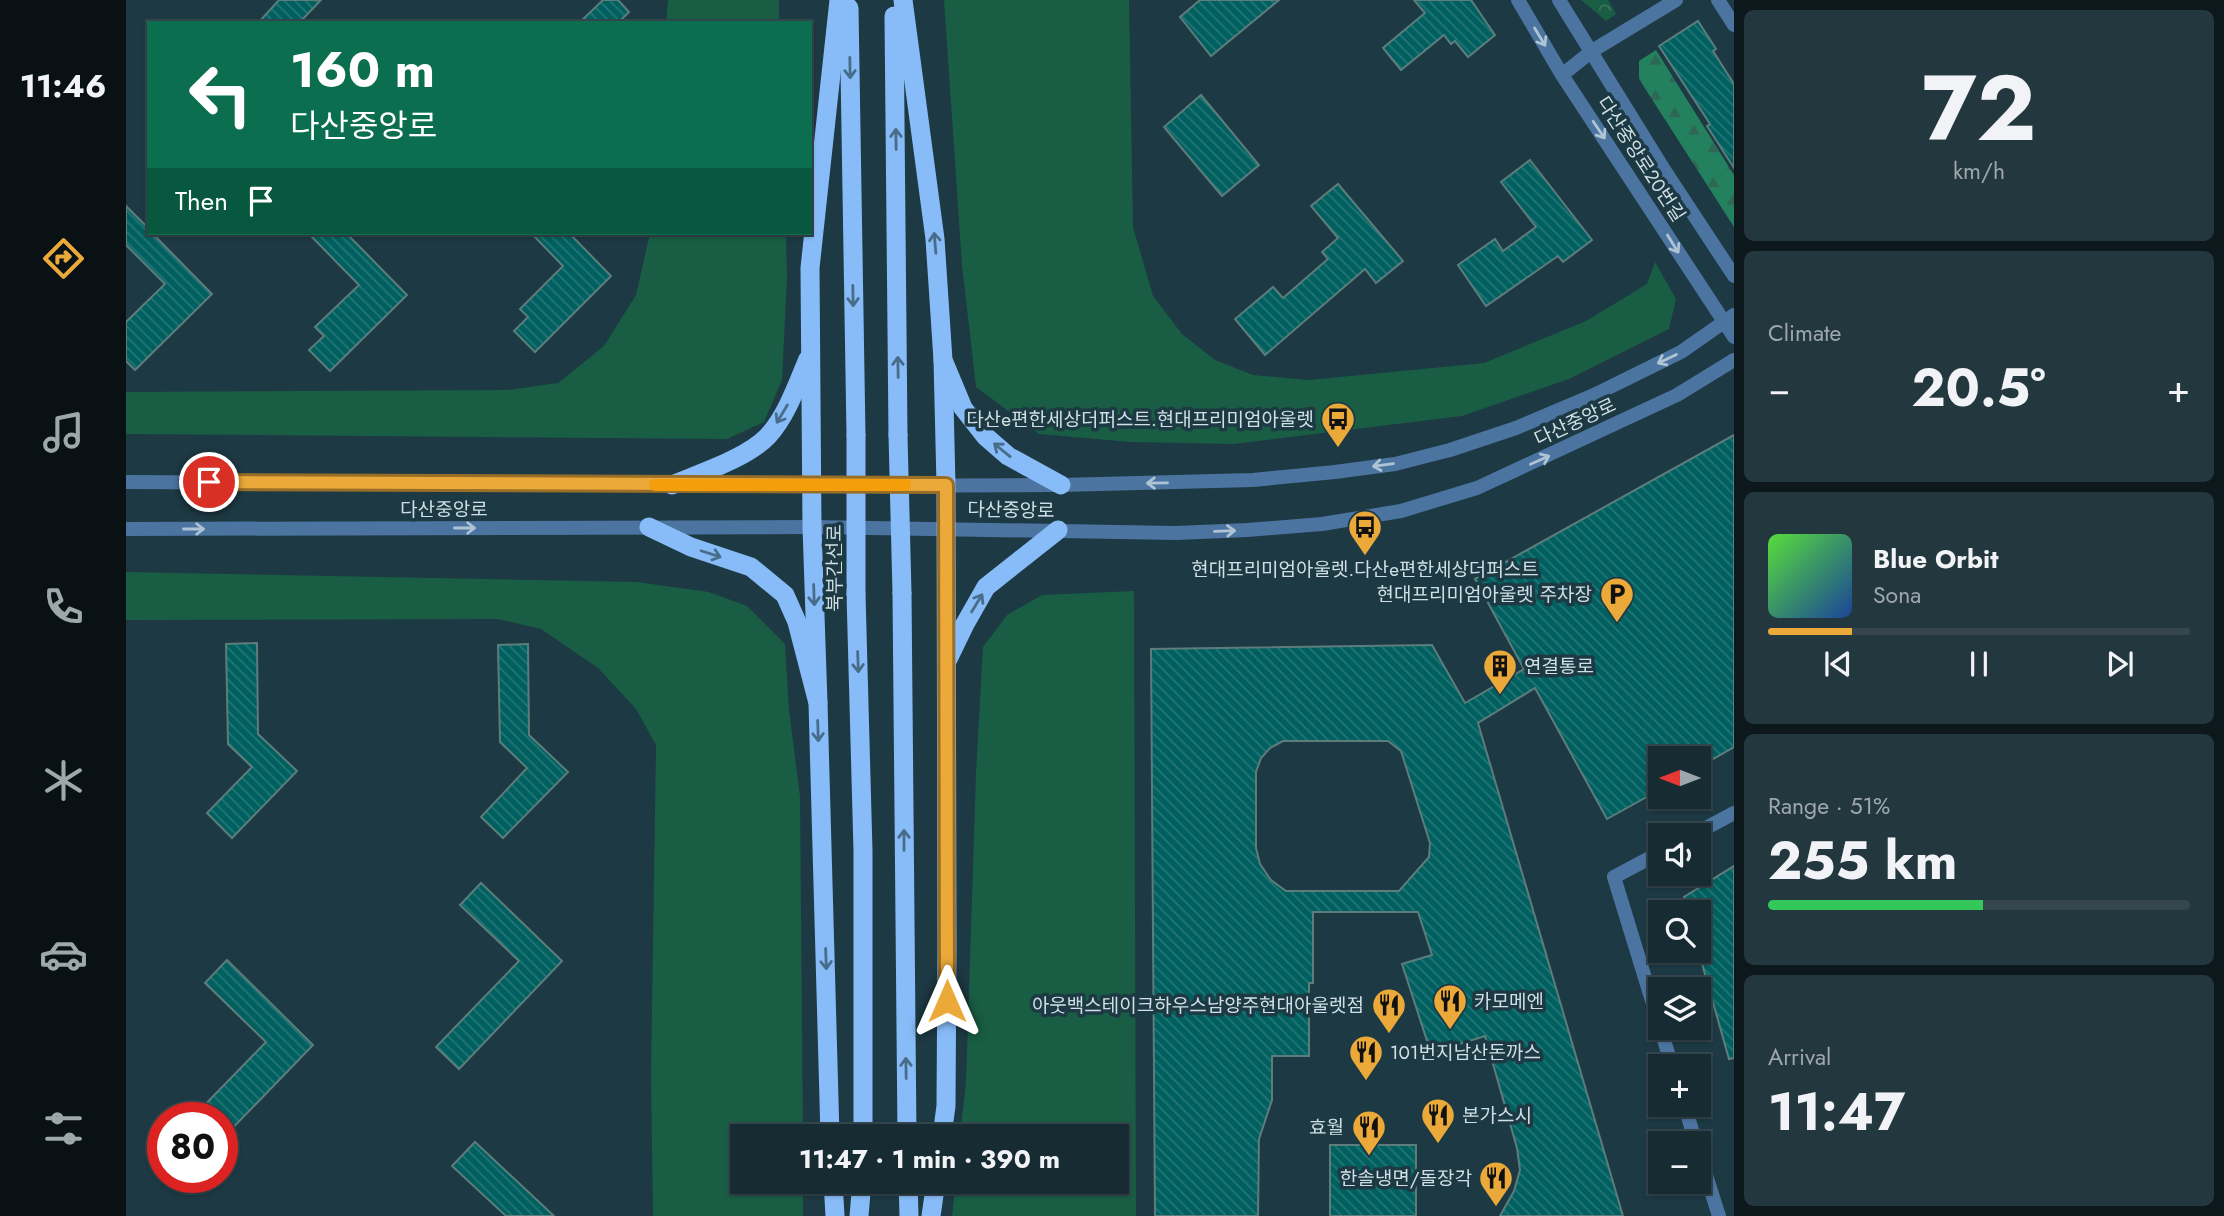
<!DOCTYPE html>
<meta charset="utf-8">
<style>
body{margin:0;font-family:Jost,"Noto Sans KR",sans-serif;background:#23373e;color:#f1f3f6;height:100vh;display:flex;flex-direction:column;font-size:26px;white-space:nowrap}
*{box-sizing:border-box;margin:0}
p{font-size:23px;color:#9ea7ac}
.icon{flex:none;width:38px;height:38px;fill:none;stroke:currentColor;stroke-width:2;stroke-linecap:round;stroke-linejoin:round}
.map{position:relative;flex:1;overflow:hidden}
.details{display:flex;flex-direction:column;gap:10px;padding:10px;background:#0c181c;width:490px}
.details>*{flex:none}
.banner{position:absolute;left:21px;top:21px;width:665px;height:214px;border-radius:0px;box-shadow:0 2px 5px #0004,0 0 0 2px #35474d;background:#0b6e4f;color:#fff;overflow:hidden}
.needle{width:46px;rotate:270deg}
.fabs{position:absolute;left:1522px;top:746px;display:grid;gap:14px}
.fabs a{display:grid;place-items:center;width:63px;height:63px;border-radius:0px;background:#162b32;box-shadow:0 2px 5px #0004,0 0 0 2px #35474d;font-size:35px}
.speed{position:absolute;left:21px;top:1102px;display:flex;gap:14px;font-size:35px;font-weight:700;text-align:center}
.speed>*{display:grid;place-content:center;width:91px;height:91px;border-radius:50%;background:#162b32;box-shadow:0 2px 5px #0004,0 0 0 2px #35474d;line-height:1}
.speed .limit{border:10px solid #d22;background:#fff;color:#111}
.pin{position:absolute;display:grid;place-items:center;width:60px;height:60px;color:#fff;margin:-30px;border:4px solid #fff;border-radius:50%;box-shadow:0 2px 7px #0007}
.me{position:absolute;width:77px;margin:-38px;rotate:0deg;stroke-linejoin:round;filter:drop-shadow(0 0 5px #0008)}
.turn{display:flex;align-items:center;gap:24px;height:147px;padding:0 28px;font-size:32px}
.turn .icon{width:91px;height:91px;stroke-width:2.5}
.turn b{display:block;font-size:49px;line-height:60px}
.then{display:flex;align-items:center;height:66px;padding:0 28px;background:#0003;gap:14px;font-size:26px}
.big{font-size:52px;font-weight:700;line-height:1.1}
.details .card{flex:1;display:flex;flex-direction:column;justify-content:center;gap:10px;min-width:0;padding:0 24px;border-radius:10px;background:#23373e}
.details .dial{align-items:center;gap:0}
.dial b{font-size:91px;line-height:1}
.song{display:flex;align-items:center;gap:21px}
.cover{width:84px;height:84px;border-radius:10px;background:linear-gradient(135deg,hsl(110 70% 55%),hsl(220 70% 35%))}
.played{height:7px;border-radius:4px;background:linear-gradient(90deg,#eba93a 20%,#35474d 20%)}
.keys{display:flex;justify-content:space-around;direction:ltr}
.heat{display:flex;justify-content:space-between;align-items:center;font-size:38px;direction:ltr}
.charge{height:10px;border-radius:5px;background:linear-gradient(90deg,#34c759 51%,#35474d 0)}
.trip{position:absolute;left:604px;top:1124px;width:399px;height:70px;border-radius:0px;background:#162b32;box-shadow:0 2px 5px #0004,0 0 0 2px #35474d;font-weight:700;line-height:70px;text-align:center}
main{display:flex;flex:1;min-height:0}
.tab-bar{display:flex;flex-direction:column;width:126px;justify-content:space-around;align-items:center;background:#091114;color:#9ea7ac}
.tab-bar .icon{width:49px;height:49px}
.tab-bar .on{color:#eba93a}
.tab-bar b{font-size:32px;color:#f1f3f6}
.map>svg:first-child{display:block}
</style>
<main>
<nav class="tab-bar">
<b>11:46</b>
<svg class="icon on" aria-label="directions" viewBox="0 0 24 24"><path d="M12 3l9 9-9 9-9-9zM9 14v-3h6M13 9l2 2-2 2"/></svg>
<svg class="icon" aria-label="music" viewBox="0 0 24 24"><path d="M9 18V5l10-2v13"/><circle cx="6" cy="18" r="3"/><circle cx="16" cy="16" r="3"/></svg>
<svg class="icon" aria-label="phone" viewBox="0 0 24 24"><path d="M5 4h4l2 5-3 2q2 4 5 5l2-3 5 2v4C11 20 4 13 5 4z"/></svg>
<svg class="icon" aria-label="climate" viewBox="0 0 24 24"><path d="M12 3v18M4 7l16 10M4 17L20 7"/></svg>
<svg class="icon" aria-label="car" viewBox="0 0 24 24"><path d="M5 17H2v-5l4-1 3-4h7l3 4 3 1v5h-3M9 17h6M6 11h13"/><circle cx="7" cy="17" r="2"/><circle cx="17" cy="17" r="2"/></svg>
<svg class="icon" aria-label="filters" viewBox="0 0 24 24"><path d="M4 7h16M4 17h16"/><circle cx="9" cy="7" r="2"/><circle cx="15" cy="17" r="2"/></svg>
</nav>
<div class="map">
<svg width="1608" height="1216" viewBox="0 0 1608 1216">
<defs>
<pattern id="forest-firs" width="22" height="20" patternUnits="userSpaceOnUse" patternTransform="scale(1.75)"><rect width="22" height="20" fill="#24815f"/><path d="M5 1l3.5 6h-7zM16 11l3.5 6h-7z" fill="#2e6855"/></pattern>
<pattern id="park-crowns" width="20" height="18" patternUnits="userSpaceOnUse" patternTransform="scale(1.75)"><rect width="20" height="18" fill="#195d44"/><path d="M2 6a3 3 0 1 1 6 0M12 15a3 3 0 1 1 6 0" fill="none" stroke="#39745f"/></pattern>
<pattern id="building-back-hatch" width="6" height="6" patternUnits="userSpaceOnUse" patternTransform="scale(1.75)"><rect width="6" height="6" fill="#00605f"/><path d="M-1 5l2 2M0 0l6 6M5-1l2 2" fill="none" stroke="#247676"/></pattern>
</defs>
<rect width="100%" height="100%" fill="#1d3943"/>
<g fill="#195d44">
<polygon points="542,0 653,0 653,23 540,23"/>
<polygon points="818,0 1003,0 1007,227 1027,296 1056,334 1089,360 1127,375 1183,380 1358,363 1460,321 1521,284 1529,262 1550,299 1543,329 1443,379 1336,416 1108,444 1005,442 913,434 850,387 836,265"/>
<polygon points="524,233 660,233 661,278 656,380 638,422 601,439 0,434 0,392 382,390 432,383 478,346 510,295"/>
<polygon points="0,572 511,582 583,592 621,606 659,644 663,710 674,796 677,1136 616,1136 616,1181 677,1181 677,1216 527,1216 525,1075 530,745 510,709 472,668 415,629 372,619 0,620"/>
<polygon points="1008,591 1010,1216 826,1216 830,1181 990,1181 990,1136 834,1136 840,1083 850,773 857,647 881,615 916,595"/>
</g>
<polygon fill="url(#forest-firs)" points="1530,50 1608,175 1608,227 1513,79 1513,61"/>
<polygon fill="url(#park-crowns)" points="1455,0 1482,0 1490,14 1480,21"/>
<g fill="url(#building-back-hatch)" stroke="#5c7d7c" stroke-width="2" fill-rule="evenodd">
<polygon points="153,0 195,0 173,23 132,23"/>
<polygon points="477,0 492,0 503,12 492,23 453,23"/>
<polygon points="1074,0 1153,0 1085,56 1054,17"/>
<polygon points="1288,0 1345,0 1369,35 1342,57 1329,41 1325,44 1318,35 1275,70 1257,48 1299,13"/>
<polygon points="1572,21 1590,49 1587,51 1608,84 1608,168 1581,126 1584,124 1533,46"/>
<polygon points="1075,95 1133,165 1096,196 1038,127"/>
<polygon points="1404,160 1466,240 1437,262 1432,256 1360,306 1332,265 1369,239 1377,251 1410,227 1375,182"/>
<polygon points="1212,184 1277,261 1250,283 1239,269 1139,355 1109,319 1147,287 1157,298 1202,259 1196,252 1212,238 1185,206"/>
<polygon points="0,206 23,229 23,233 26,233 86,294 9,370 0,361 0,322 39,284 0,245"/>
<polygon points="182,233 220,233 281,295 204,371 183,350 198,336 189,327 233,285"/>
<polygon points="405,233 443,233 485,276 409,352 388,331 402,317 394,309 437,266"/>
<path d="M 1608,435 L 1608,747 L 1573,767 L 1573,758 L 1535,758 L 1535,789 L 1481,819 L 1409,688 L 1352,723 L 1497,1216 L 1374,1216 L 1388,1191 L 1394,1170 L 1391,1148 L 1359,1036 L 1305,1053 L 1276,964 L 1306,955 L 1292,912 L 1187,912 L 1187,983 L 1183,983 L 1183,1056 L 1146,1056 L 1146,1100 L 1133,1139 L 1132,1216 L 1029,1216 L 1025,649 L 1306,645 L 1339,703 L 1398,669 L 1349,579 ZM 1157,741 L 1262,741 L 1275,751 L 1304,843 L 1303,857 L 1273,891 L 1160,891 L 1145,880 L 1134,864 L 1130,848 L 1130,772 L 1135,758 L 1144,748 Z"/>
<polygon points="131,643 132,734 171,771 106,838 81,813 126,767 102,744 100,644"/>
<polygon points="402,644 403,735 442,772 377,838 355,817 401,768 374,742 372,645"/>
<polygon points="1608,866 1608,1058 1603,1059 1573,953 1573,912 1562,912 1558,897"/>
<polygon points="355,883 436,961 333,1069 310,1047 393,961 334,905"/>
<polygon points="101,960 187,1045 96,1139 96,1118 66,1118 140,1042 79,983"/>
<polygon points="349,1142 428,1216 380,1216 326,1166"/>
<rect x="1204" y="1145" width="86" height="71"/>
</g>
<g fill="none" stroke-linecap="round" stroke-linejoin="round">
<g stroke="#4c74a1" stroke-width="14">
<polyline points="1592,0 1608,25"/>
<polyline points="1436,75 1466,51 1550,0"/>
<polyline points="1567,835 1608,813"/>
<polyline points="1535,852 1488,877 1546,1066"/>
<polyline points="1558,1104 1570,1143"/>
<polyline points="1573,1153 1593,1216"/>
</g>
<g stroke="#4c74a1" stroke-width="14">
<polyline points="1392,0 1436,75 1608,337"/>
<polyline points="1433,0 1537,168 1608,276"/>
<polyline points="0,482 685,486 935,485 1127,480 1209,472 1269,464 1324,450 1390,428 1468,395 1555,352 1608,315"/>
<polyline points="0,529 686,527 1050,533 1121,530 1196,524 1275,511 1351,488 1551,395 1608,360"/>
</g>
<g stroke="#88bcf8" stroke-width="19">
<polyline points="777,0 809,239 817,360 837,408 859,436 882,456 935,485"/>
<polyline points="723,8 730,435"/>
<polyline points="768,16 772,435"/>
<path d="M 546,485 C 575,473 621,458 642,436 C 661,415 671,385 682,359"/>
<polyline points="523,527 565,547 625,567 659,595 671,622 692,703 704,1136"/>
<polyline points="776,593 781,1136"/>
<polyline points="730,594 737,851 737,1136"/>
<polyline points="822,659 839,624 860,587 932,530"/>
<polyline points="692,703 686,527 684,268 713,0"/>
<polyline points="816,1136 820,1106 821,948 820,485 817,360"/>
<polyline points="707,1181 709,1216"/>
<polyline points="782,1181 783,1216"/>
<polyline points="733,1216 736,1181"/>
<polyline points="805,1216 810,1181"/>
</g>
<g stroke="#88bcf8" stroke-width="19">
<polyline points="730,435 730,594"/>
<polyline points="772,435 776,593"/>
</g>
</g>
<defs><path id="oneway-shaft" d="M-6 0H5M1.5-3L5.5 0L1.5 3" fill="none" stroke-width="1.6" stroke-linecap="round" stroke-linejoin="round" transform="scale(1.75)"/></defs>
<g stroke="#aec4d4">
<use href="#oneway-shaft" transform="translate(1414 37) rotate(59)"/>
<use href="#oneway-shaft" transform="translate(1473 130) rotate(56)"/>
<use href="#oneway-shaft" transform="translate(1547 244) rotate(58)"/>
<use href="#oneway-shaft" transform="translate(1541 359) rotate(154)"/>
<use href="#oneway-shaft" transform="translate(1414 460) rotate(-24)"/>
<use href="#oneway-shaft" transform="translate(1257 465) rotate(173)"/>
<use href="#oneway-shaft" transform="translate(1031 483) rotate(179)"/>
<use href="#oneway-shaft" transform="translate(339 528)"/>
<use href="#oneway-shaft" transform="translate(68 529)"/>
<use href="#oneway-shaft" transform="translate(1099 531) rotate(-2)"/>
</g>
<g stroke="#486d8b">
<use href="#oneway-shaft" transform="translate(724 68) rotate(89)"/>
<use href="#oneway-shaft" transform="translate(770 139) rotate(-91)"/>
<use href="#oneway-shaft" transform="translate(809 243) rotate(-95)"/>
<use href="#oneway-shaft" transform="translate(727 296) rotate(89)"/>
<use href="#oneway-shaft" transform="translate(772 367) rotate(-91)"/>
<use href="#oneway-shaft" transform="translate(656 414) rotate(121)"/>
<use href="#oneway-shaft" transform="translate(876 450) rotate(-141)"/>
<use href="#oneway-shaft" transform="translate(585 554) rotate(18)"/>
<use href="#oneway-shaft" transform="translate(688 595) rotate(88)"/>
<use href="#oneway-shaft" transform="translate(851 603) rotate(-59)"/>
<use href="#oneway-shaft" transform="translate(732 662) rotate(88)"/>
<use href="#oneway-shaft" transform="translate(692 731) rotate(88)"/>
<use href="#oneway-shaft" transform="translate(778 840) rotate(-90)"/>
<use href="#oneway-shaft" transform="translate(700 959) rotate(88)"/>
<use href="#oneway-shaft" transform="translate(780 1068) rotate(-91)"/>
</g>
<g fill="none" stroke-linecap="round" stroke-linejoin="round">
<g stroke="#996e26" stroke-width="18">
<polyline id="route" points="83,482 820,485 821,1001"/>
</g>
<use href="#route" stroke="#eba93a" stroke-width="12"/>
<polyline stroke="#f59e0b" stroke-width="12" points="529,485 779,485"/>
</g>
<defs>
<g id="bus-pin" transform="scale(1.75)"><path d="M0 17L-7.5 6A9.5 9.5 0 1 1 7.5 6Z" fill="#eba93a" stroke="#1d3943"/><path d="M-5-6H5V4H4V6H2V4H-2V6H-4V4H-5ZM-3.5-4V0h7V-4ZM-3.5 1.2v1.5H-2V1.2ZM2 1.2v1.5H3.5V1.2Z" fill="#111"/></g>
<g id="parking-pin" transform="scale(1.75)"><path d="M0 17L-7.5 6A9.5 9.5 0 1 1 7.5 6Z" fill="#eba93a" stroke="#1d3943"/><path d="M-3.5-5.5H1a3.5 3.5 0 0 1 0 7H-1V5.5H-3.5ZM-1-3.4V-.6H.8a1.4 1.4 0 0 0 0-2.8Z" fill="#111"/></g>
<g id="building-pin" transform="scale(1.75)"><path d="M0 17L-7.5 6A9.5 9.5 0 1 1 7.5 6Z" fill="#eba93a" stroke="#1d3943"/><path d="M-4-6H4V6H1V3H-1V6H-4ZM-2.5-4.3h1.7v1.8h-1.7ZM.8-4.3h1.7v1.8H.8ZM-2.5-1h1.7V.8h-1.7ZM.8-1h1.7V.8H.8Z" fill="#111"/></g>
<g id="restaurant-pin" transform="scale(1.75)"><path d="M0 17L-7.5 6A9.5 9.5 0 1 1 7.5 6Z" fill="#eba93a" stroke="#1d3943"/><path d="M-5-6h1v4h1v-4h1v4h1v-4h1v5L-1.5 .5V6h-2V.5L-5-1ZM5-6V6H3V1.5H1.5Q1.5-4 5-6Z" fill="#111"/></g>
</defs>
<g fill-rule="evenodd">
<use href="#bus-pin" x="1212" y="419"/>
<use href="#bus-pin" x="1239" y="527"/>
<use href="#parking-pin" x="1491" y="594"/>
<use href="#building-pin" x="1374" y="666"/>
<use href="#restaurant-pin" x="1324" y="1001"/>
<use href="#restaurant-pin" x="1263" y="1005"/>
<use href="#restaurant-pin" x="1240" y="1052"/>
<use href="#restaurant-pin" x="1312" y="1115"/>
<use href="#restaurant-pin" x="1243" y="1127"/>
<use href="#restaurant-pin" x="1370" y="1178"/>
</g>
<g text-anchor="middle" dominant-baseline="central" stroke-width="7" stroke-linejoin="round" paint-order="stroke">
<g font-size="19" fill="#cfdfe5" stroke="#1d3943">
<text transform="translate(1515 159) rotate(57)">다산중앙로20번길</text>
<text transform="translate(1449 422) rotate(-25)">다산중앙로</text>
<text x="318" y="509">다산중앙로</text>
<text transform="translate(885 510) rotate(1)">다산중앙로</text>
<text transform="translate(708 568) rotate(-90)">북부간선로</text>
</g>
<g font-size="19" fill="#cfdfe5" stroke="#1d3943" text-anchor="end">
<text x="1188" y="419">다산e편한세상더퍼스트.현대프리미엄아울렛</text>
<text x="1239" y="569" text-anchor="middle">현대프리미엄아울렛.다산e편한세상더퍼스트</text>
<text x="1466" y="594">현대프리미엄아울렛 주차장</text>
<text x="1398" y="666" text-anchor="start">연결통로</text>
<text x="1348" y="1001" text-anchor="start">카모메엔</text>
<text x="1238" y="1005">아웃백스테이크하우스남양주현대아울렛점</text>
<text x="1264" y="1052" text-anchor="start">101번지남산돈까스</text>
<text x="1336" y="1115" text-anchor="start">본가스시</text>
<text x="1218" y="1127">효월</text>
<text x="1346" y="1178">한솔냉면/돌장각</text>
</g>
</g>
</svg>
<div class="fabs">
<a><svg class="needle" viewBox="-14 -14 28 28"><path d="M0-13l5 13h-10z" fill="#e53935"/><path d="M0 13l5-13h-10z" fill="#9ea7ac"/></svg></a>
<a><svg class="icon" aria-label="sound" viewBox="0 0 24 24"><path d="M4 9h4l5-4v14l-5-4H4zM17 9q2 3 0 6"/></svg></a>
<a><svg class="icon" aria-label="search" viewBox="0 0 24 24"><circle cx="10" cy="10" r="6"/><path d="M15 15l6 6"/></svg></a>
<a><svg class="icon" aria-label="layers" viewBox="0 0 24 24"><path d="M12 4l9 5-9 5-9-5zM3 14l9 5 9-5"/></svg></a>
<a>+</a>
<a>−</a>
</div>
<div class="speed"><div class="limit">80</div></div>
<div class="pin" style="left:83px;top:482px;background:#d93025"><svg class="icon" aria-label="arrive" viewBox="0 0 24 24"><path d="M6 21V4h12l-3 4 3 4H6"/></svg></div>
<svg class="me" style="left:821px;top:1001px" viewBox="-20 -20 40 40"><path d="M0-17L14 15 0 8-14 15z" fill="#eba93a" stroke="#fff" stroke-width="4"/></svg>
<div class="trip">11:47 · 1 min · 390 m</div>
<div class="banner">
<div class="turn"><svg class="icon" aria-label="left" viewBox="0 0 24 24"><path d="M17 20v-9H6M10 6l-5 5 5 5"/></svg><div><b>160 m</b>다산중앙로</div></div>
<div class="then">Then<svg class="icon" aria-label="arrive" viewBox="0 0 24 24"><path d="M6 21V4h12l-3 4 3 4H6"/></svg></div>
</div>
</div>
<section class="details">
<div class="card dial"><b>72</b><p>km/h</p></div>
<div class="card"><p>Climate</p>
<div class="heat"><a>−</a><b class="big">20.5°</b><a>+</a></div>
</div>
<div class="card">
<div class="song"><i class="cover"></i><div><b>Blue Orbit</b><p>Sona</p></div></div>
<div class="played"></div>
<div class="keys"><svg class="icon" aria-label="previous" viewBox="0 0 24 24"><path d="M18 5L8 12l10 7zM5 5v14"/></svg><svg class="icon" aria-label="pause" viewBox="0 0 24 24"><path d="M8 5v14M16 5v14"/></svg><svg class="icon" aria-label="next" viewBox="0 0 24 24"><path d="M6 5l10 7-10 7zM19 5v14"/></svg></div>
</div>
<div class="card"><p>Range · 51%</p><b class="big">255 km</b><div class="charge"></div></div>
<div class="card"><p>Arrival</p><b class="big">11:47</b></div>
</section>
</main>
